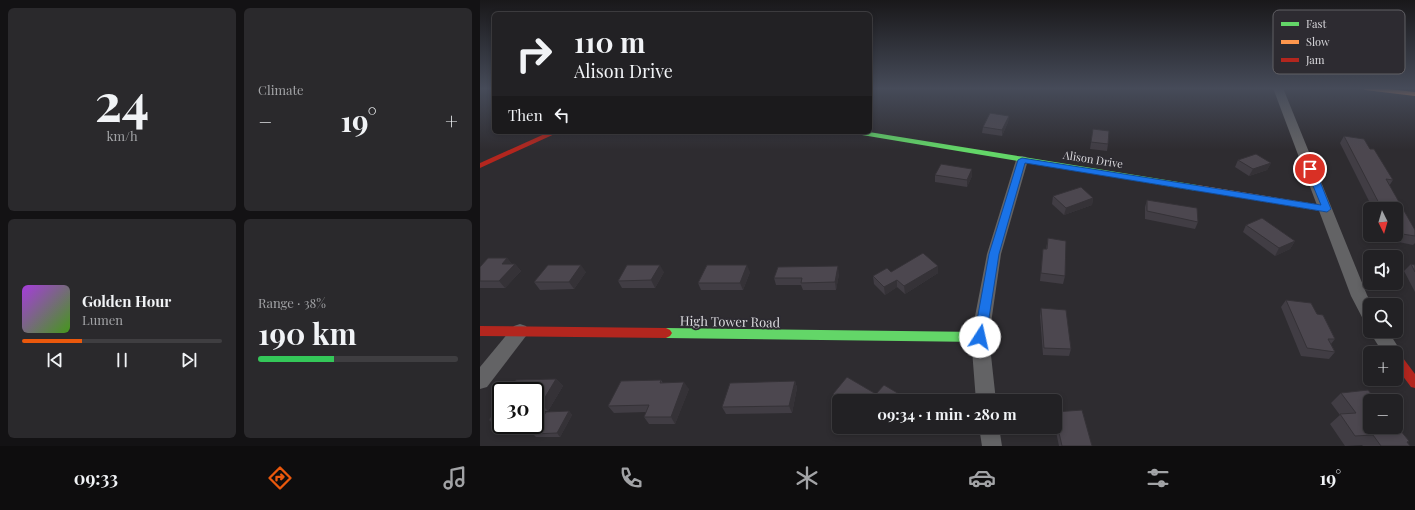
<!DOCTYPE html>
<meta charset="utf-8">
<style>
body{margin:0;font-family:"Playfair Display",serif;background:#2a292c;color:#f1f3f6;height:100vh;display:flex;flex-direction:column;font-size:15px;white-space:nowrap}
*{box-sizing:border-box;margin:0}
p{font-size:13px;color:#a2a3a6}
.icon{flex:none;width:22px;height:22px;fill:none;stroke:currentColor;stroke-width:2;stroke-linecap:round;stroke-linejoin:round}
.map{position:relative;flex:1;overflow:hidden}
.sheet{display:flex;flex-direction:column;gap:8px;padding:8px;background:#131214;width:480px}
.sheet>*{flex:none}
.hud{position:absolute;left:12px;top:12px;width:380px;height:122px;border-radius:6px;box-shadow:0 2px 6px #0003,0 0 0 1px #3f3e41;background:#222124;color:#f1f3f6;overflow:hidden}
.needle{width:26px;rotate:175deg}
.buttons{position:absolute;left:883px;top:202px;display:grid;gap:8px}
.buttons a{display:grid;place-items:center;width:40px;height:40px;border-radius:6px;background:#222124;box-shadow:0 2px 6px #0003,0 0 0 1px #3f3e41;font-size:20px}
.speed{position:absolute;left:12px;top:382px;display:flex;gap:8px;font-size:20px;font-weight:700;text-align:center}
.speed>*{display:grid;place-content:center;width:52px;height:52px;border-radius:50%;background:#222124;box-shadow:0 2px 6px #0003,0 0 0 1px #3f3e41;line-height:1}
.speed .limit{border:2px solid #111;border-radius:6px;background:#fff;color:#111}
.pin{position:absolute;display:grid;place-items:center;width:34px;height:34px;color:#fff;margin:-17px;border:2px solid #fff;border-radius:50%;box-shadow:0 1px 4px #0007}
.me{position:absolute;width:44px;margin:-22px;rotate:10deg;stroke-linejoin:round;filter:drop-shadow(0 0 3px #0008)}
.turn{display:flex;align-items:center;gap:14px;height:84px;padding:0 16px;font-size:18px}
.turn .icon{width:52px;height:52px;stroke-width:2.5}
.turn b{display:block;font-size:28px;line-height:34px}
.then{display:flex;align-items:center;height:38px;padding:0 16px;background:#0003;gap:8px;font-size:15px}
.big{font-size:30px;font-weight:700;line-height:1.1}
.sheet .tile{flex:1;display:flex;flex-direction:column;justify-content:center;gap:6px;min-width:0;padding:0 14px;border-radius:6px;background:#2a292c}
.sheet .dial{align-items:center;gap:0}
.dial b{font-size:52px;line-height:1}
.song{display:flex;align-items:center;gap:12px}
.cover{width:48px;height:48px;border-radius:6px;background:linear-gradient(135deg,hsl(280 70% 55%),hsl(100 70% 35%))}
.played{height:4px;border-radius:2px;background:linear-gradient(90deg,#ea580c 30%,#3f3e41 30%)}
.keys{display:flex;justify-content:space-around;direction:ltr}
.heat{display:flex;justify-content:space-between;align-items:center;font-size:22px;direction:ltr}
.charge{height:6px;border-radius:3px;background:linear-gradient(90deg,#34c759 38%,#3f3e41 0)}
.sheet .tiles{flex:1;display:grid;gap:8px;grid-template-columns:repeat(2,1fr)}
.trip{position:absolute;left:352px;top:394px;width:230px;height:40px;border-radius:6px;background:#222124;box-shadow:0 2px 6px #0003,0 0 0 1px #3f3e41;font-weight:700;line-height:40px;text-align:center}
.tabs{display:flex;height:64px;justify-content:space-around;align-items:center;background:#0e0d0e;color:#a2a3a6}
.tabs .icon{width:28px;height:28px}
.tabs .active{color:#ea580c}
.tabs b{font-size:18px;color:#f1f3f6}
main{display:flex;flex:1;min-height:0}
.map>svg:first-child{display:block}
</style>
<main>
<section class="sheet">
<div class="tiles">
<div class="tile dial"><b>24</b><p>km/h</p></div>
<div class="tile"><p>Climate</p>
<div class="heat"><a>−</a><b class="big">19°</b><a>+</a></div>
</div>
<div class="tile">
<div class="song"><i class="cover"></i><div><b>Golden Hour</b><p>Lumen</p></div></div>
<div class="played"></div>
<div class="keys"><svg class="icon" aria-label="previous" viewBox="0 0 24 24"><path d="M18 5L8 12l10 7zM5 5v14"/></svg><svg class="icon" aria-label="pause" viewBox="0 0 24 24"><path d="M8 5v14M16 5v14"/></svg><svg class="icon" aria-label="next" viewBox="0 0 24 24"><path d="M6 5l10 7-10 7zM19 5v14"/></svg></div>
</div>
<div class="tile"><p>Range · 38%</p><b class="big">190 km</b><div class="charge"></div></div>
</div>
</section>
<div class="map">
<svg width="935" height="446" viewBox="0 0 935 446">
<rect width="100%" height="100%" fill="#2e2c30"/>
<g fill="none" stroke-linecap="round" stroke-linejoin="round">
<g fill="#636365" fill-rule="evenodd">
<polygon points="793,88 803,88 887,295 892,305 890,305 890,323 884,321 871,296"/>
<polygon points="542,156 546,157 548,160 521,254 509,337 516,401 496,401 491,337 507,254 536,160 538,157"/>
<polygon points="40,324 46,326 49,331 46,336 7,387 0,389 0,367 34,326"/>
<polygon points="890,330 890,331 908,331 922,353 919,358 916,360 916,353 903,353 889,331"/>
<polygon points="499,427 519,427 522,446 502,446"/>
</g>
<g fill="#63d668" fill-rule="evenodd">
<polygon points="372,132 389,132 717,185 721,188 717,191 376,134"/>
<polygon points="186,328 500,332 504,334 506,337 504,340 500,342 186,338 182,336 180,333 182,330"/>
</g>
<g fill="#ff974d" fill-rule="evenodd">
<polygon points="882,88 900,88 935,92 935,96 885,90"/>
<polygon points="717,185 847,206 851,209 847,212 714,190 713,188"/>
</g>
<g fill="#b3261e" fill-rule="evenodd">
<polygon points="69,132 79,132 0,168 0,163"/>
<polygon points="0,326 186,328 190,330 192,333 190,336 186,338 0,336"/>
<polygon points="916,353 920,354 935,374 935,388 931,387 916,367"/>
</g>
</g>
<g fill="#413d44">
<polygon points="529,116 528,122 522,136 502,133 503,127"/>
<polygon points="613,129 628,144 627,151 610,149"/>
<polygon points="864,136 890,149 913,180 909,186 935,230 935,243 933,245 909,240 906,235 916,235 916,209 893,209 860,143"/>
<polygon points="758,160 791,163 787,170 769,176 755,167"/>
<polygon points="455,175 492,176 487,187 455,182"/>
<polygon points="573,196 613,198 612,205 584,215 572,204"/>
<polygon points="667,200 718,222 715,229 665,219 665,207"/>
<polygon points="766,225 815,241 810,249 795,256 763,232"/>
<polygon points="568,238 585,276 583,284 560,281 563,249 566,249"/>
<polygon points="27,258 32,264 35,264 41,271 25,288 0,288 0,267"/>
<polygon points="931,264 935,265 935,292 924,271"/>
<polygon points="106,272 94,289 60,290 54,282"/>
<polygon points="184,272 175,288 142,288 138,281"/>
<polygon points="270,272 263,290 221,290 218,283"/>
<polygon points="411,272 458,273 425,294 417,287 405,295 394,284 393,276"/>
<polygon points="359,274 356,290 323,290 321,285 296,285 294,278"/>
<polygon points="806,300 837,314 855,339 851,344 855,352 849,359 821,356 801,307"/>
<polygon points="561,308 591,349 589,356 563,355 560,316"/>
<polygon points="76,379 83,386 68,411 55,411 55,391"/>
<polygon points="181,380 183,383 209,389 195,424 169,424 164,417 166,412 134,413 128,406"/>
<polygon points="315,381 317,388 312,413 246,414 242,407"/>
<polygon points="861,393 929,441 928,443 930,446 883,446 882,445 865,446 850,424 860,415 851,403"/>
<polygon points="353,394 396,394 431,401 359,401 359,403 355,401"/>
<polygon points="21,403 21,425 35,425 34,427 17,427 9,420"/>
<polygon points="89,411 92,415 80,437 56,437 53,434"/>
<polygon points="575,412 612,446 579,446 575,427"/>
<polygon points="410,427 426,427 421,434"/>
</g>
<g fill="#353237">
<polygon points="529,116 528,122 522,136 522,130"/>
<polygon points="791,163 787,170 769,176 773,169"/>
<polygon points="492,169 492,176 487,187 487,180"/>
<polygon points="613,198 612,205 584,215 586,208"/>
<polygon points="815,241 810,249 795,256 799,248"/>
<polygon points="27,258 33,265 35,264 41,271 25,288 19,281 22,264"/>
<polygon points="101,265 106,272 94,289 89,282"/>
<polygon points="180,265 184,272 175,288 171,280"/>
<polygon points="267,265 270,272 263,290 260,283"/>
<polygon points="358,266 359,274 356,290 355,282"/>
<polygon points="458,266 458,273 425,294 424,286"/>
<polygon points="417,280 417,287 405,295 404,287"/>
<polygon points="76,379 83,386 68,411 61,404"/>
<polygon points="315,381 317,388 312,413 309,406"/>
<polygon points="204,382 209,389 195,424 191,417"/>
<polygon points="89,411 92,415 80,437 77,433"/>
<polygon points="420,427 426,427 421,434"/>
</g>
<g fill="#4c474f" stroke="#353237">
<polygon points="510,113 529,116 522,130 503,127"/>
<polygon points="613,129 629,131 628,144 611,142"/>
<polygon points="864,136 884,139 890,149 894,149 913,180 906,179 935,230 935,236 916,233 916,209 902,209"/>
<polygon points="776,154 791,163 773,169 758,160"/>
<polygon points="461,164 492,169 487,180 455,175"/>
<polygon points="601,187 613,198 586,208 573,196"/>
<polygon points="667,200 717,208 718,222 667,211"/>
<polygon points="782,218 815,241 799,248 766,225"/>
<polygon points="568,238 586,241 585,276 561,273 563,249 567,249"/>
<polygon points="443,253 458,266 424,286 417,280 404,287 393,276 407,268 411,272"/>
<polygon points="8,258 27,258 22,264 35,264 19,281 0,281 0,267"/>
<polygon points="931,264 935,265 935,272"/>
<polygon points="68,265 101,265 89,282 54,282"/>
<polygon points="147,265 180,265 171,280 138,281"/>
<polygon points="227,265 267,265 260,283 218,283"/>
<polygon points="358,266 355,282 321,283 322,278 294,278 298,267"/>
<polygon points="806,300 831,303 837,314 843,315 855,339 848,339 855,352 827,348"/>
<polygon points="561,308 586,310 591,349 564,348"/>
<polygon points="367,377 396,394 404,385 431,401 365,401 353,394"/>
<polygon points="76,379 61,404 55,404 55,391 29,391 36,380"/>
<polygon points="181,380 180,383 204,382 191,417 164,417 169,405 128,406 141,381"/>
<polygon points="315,381 309,406 242,407 250,383"/>
<polygon points="888,390 897,401 890,401 890,427 916,427 916,425 929,441 927,442 930,446 901,446 893,435 875,436 860,414 876,413 861,393"/>
<polygon points="21,403 21,420 9,420"/>
<polygon points="602,410 612,446 582,446 575,415 575,412"/>
<polygon points="89,411 77,433 53,434 66,412"/>
</g>
<linearGradient id="sky" x2="0" y2="1"><stop stop-color="#19181a"/><stop offset="0.59" stop-color="#464b59"/><stop offset="1" stop-color="#464b59" stop-opacity="0"/></linearGradient>
<rect width="935" height="150" fill="url(#sky)"/>
<polygon fill="#1a73e8" stroke="#114b97" points="542,158 841,205 826,169 830,166 835,169 851,209 847,212 545,163 519,254 506,337 504,340 500,342 496,340 494,337 509,254 538,160"/>
<g text-anchor="middle" dominant-baseline="central" stroke-width="4" stroke-linejoin="round" paint-order="stroke">
<g font-size="11" fill="#dbdade" stroke="#2d2b31">
<text transform="translate(613 159) rotate(9)">Alison Drive</text>
</g>
<g font-size="13" fill="#dbdade" stroke="#2d2b31">
<text transform="translate(250 321) rotate(1)">High Tower Road</text>
</g>
</g>
<rect x="793" y="10" width="132" height="64" rx="6" fill="#2d2b31" stroke="#616065" stroke-width="1"/>
<rect x="801" y="22" width="18" height="4" fill="#63d668"/>
<rect x="801" y="40" width="18" height="4" fill="#ff974d"/>
<rect x="801" y="58" width="18" height="4" fill="#b3261e"/>
<g font-size="11" fill="#dbdade">
<text x="826" y="28">Fast</text>
<text x="826" y="46">Slow</text>
<text x="826" y="64">Jam</text>
</g>
</svg>
<div class="buttons">
<a><svg class="needle" viewBox="-14 -14 28 28"><path d="M0-13l5 13h-10z" fill="#e53935"/><path d="M0 13l5-13h-10z" fill="#a2a3a6"/></svg></a>
<a><svg class="icon" aria-label="sound" viewBox="0 0 24 24"><path d="M4 9h4l5-4v14l-5-4H4zM17 9q2 3 0 6"/></svg></a>
<a><svg class="icon" aria-label="search" viewBox="0 0 24 24"><circle cx="10" cy="10" r="6"/><path d="M15 15l6 6"/></svg></a>
<a>+</a>
<a>−</a>
</div>
<div class="speed"><div class="limit">30</div></div>
<div class="pin" style="left:830px;top:169px;background:#d93025"><svg class="icon" aria-label="arrive" viewBox="0 0 24 24"><path d="M6 21V4h12l-3 4 3 4H6"/></svg></div>
<svg class="me" style="left:500px;top:337px" viewBox="-20 -20 40 40"><circle r="19" fill="#fff"/><path d="M0-13L10 11 0 6-10 11z" fill="#1a73e8"/></svg>
<div class="trip">09:34 · 1 min · 280 m</div>
<div class="hud">
<div class="turn"><svg class="icon" aria-label="right" viewBox="0 0 24 24"><path d="M7 20v-9h11M14 6l5 5-5 5"/></svg><div><b>110 m</b>Alison Drive</div></div>
<div class="then">Then<svg class="icon" aria-label="left" viewBox="0 0 24 24"><path d="M17 20v-9H6M10 6l-5 5 5 5"/></svg></div>
</div>
</div>
</main>
<nav class="tabs">
<b>09:33</b>
<svg class="icon active" aria-label="directions" viewBox="0 0 24 24"><path d="M12 3l9 9-9 9-9-9zM9 14v-3h6M13 9l2 2-2 2"/></svg>
<svg class="icon" aria-label="music" viewBox="0 0 24 24"><path d="M9 18V5l10-2v13"/><circle cx="6" cy="18" r="3"/><circle cx="16" cy="16" r="3"/></svg>
<svg class="icon" aria-label="phone" viewBox="0 0 24 24"><path d="M5 4h4l2 5-3 2q2 4 5 5l2-3 5 2v4C11 20 4 13 5 4z"/></svg>
<svg class="icon" aria-label="climate" viewBox="0 0 24 24"><path d="M12 3v18M4 7l16 10M4 17L20 7"/></svg>
<svg class="icon" aria-label="car" viewBox="0 0 24 24"><path d="M5 17H2v-5l4-1 3-4h7l3 4 3 1v5h-3M9 17h6M6 11h13"/><circle cx="7" cy="17" r="2"/><circle cx="17" cy="17" r="2"/></svg>
<svg class="icon" aria-label="filters" viewBox="0 0 24 24"><path d="M4 7h16M4 17h16"/><circle cx="9" cy="7" r="2"/><circle cx="15" cy="17" r="2"/></svg>
<b>19°</b>
</nav>
